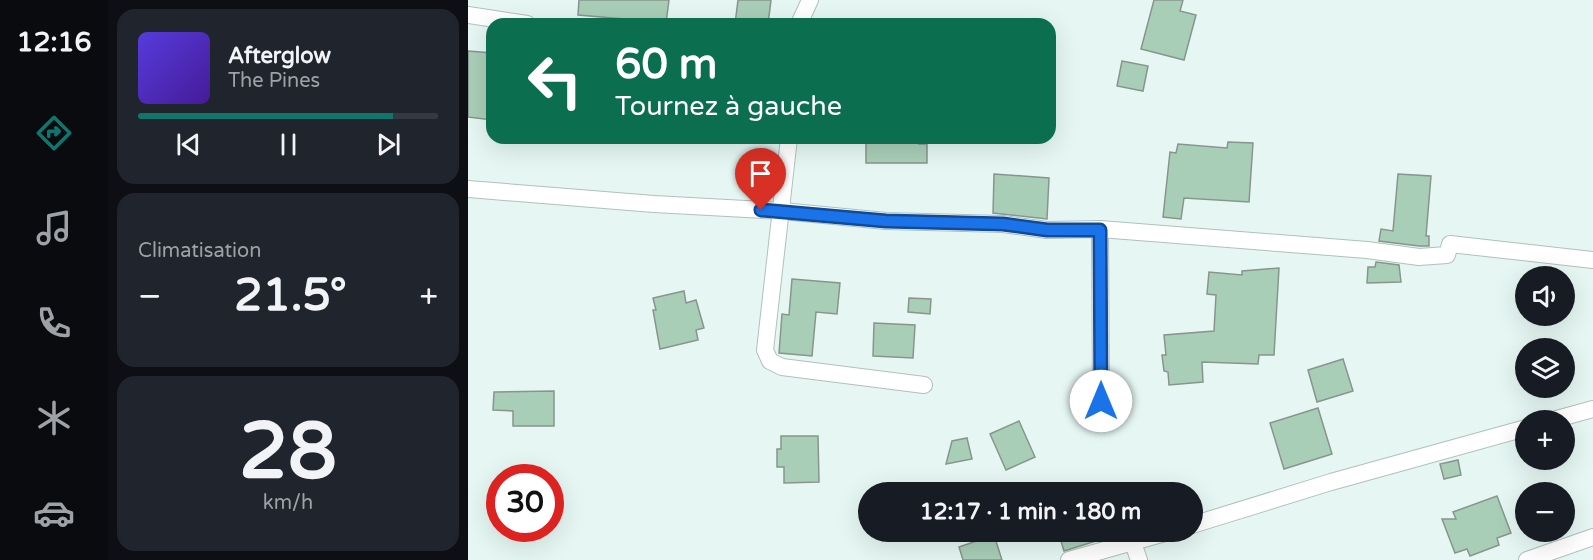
<!DOCTYPE html>
<html lang="fr">
<meta charset="utf-8">
<style>
body{margin:0;font-family:"Varela Round",sans-serif;background:#20242c;color:#f1f3f6;height:100vh;display:flex;flex-direction:column;font-size:22px;white-space:nowrap}
*{box-sizing:border-box;margin:0}
p{font-size:20px;color:#9ea1a6}
.icon{flex:none;width:33px;height:33px;fill:none;stroke:currentColor;stroke-width:2;stroke-linecap:round;stroke-linejoin:round}
.map{position:relative;flex:1;overflow:hidden}
.sheet{display:flex;flex-direction:column;gap:9px;padding:9px;background:#0d0f14;width:360px}
.sheet>*{flex:none}
.top-card{position:absolute;left:18px;top:18px;width:570px;height:126px;border-radius:18px;box-shadow:0 6px 24px #0002;background:#0b6e4f;color:#fff;overflow:hidden}
.fabs{position:absolute;left:1047px;top:266px;display:grid;gap:12px}
.fabs a{display:grid;place-items:center;width:60px;height:60px;border-radius:50%;background:#171b24;box-shadow:0 6px 24px #0002;font-size:30px}
.speed{position:absolute;left:18px;top:464px;display:flex;gap:12px;font-size:30px;font-weight:700;text-align:center}
.speed>*{display:grid;place-content:center;width:78px;height:78px;border-radius:50%;background:#171b24;box-shadow:0 6px 24px #0002;line-height:1}
.speed .limit{border:9px solid #d22;background:#fff;color:#111}
.pin{position:absolute;display:grid;place-items:center;width:51px;height:51px;color:#fff;margin:-62px -26px;border-radius:50% 50% 50% 0;rotate:-45deg;box-shadow:0 0 6px #0007}
.pin .icon{rotate:45deg}
.me{position:absolute;width:66px;margin:-33px;rotate:0deg;stroke-linejoin:round;filter:drop-shadow(0 0 4px #0008)}
.turn{display:flex;align-items:center;gap:21px;height:126px;padding:0 30px;font-size:27px}
.turn .icon{width:78px;height:78px;stroke-width:2.5}
.turn b{display:block;font-size:42px;line-height:51px}
.big{font-size:45px;font-weight:700;line-height:1.1}
.sheet .card{flex:1;display:flex;flex-direction:column;justify-content:center;gap:9px;min-width:0;padding:0 21px;border-radius:18px;background:#20242c}
.sheet .dial{align-items:center;gap:0}
.dial b{font-size:78px;line-height:1}
.song{display:flex;align-items:center;gap:18px}
.cover{width:72px;height:72px;border-radius:9px;background:linear-gradient(135deg,hsl(250 70% 55%),hsl(260 70% 35%))}
.played{height:6px;border-radius:3px;background:linear-gradient(90deg,#0f766e 85%,#363941 85%)}
.keys{display:flex;justify-content:space-around;direction:ltr}
.heat{display:flex;justify-content:space-between;align-items:center;font-size:33px;direction:ltr}
.trip{position:absolute;left:390px;top:482px;width:345px;height:60px;border-radius:30px;background:#171b24;box-shadow:0 6px 24px #0002;font-weight:700;line-height:60px;text-align:center}
main{display:flex;flex:1;min-height:0}
.tab-bar{display:flex;flex-direction:column;width:108px;justify-content:space-around;align-items:center;background:#090b0e;color:#9ea1a6}
.tab-bar .icon{width:42px;height:42px}
.tab-bar .active{color:#0f766e}
.tab-bar b{font-size:27px;color:#f1f3f6}
.map>svg:first-child{display:block}
</style>
<main>
<nav class="tab-bar">
<b>12:16</b>
<svg class="icon active" aria-label="directions" viewBox="0 0 24 24"><path d="M12 3l9 9-9 9-9-9zM9 14v-3h6M13 9l2 2-2 2"/></svg>
<svg class="icon" aria-label="music" viewBox="0 0 24 24"><path d="M9 18V5l10-2v13"/><circle cx="6" cy="18" r="3"/><circle cx="16" cy="16" r="3"/></svg>
<svg class="icon" aria-label="phone" viewBox="0 0 24 24"><path d="M5 4h4l2 5-3 2q2 4 5 5l2-3 5 2v4C11 20 4 13 5 4z"/></svg>
<svg class="icon" aria-label="climate" viewBox="0 0 24 24"><path d="M12 3v18M4 7l16 10M4 17L20 7"/></svg>
<svg class="icon" aria-label="car" viewBox="0 0 24 24"><path d="M5 17H2v-5l4-1 3-4h7l3 4 3 1v5h-3M9 17h6M6 11h13"/><circle cx="7" cy="17" r="2"/><circle cx="17" cy="17" r="2"/></svg>
</nav>
<section class="sheet">
<div class="card">
<div class="song"><i class="cover"></i><div><b>Afterglow</b><p>The Pines</p></div></div>
<div class="played"></div>
<div class="keys"><svg class="icon" aria-label="previous" viewBox="0 0 24 24"><path d="M18 5L8 12l10 7zM5 5v14"/></svg><svg class="icon" aria-label="pause" viewBox="0 0 24 24"><path d="M8 5v14M16 5v14"/></svg><svg class="icon" aria-label="next" viewBox="0 0 24 24"><path d="M6 5l10 7-10 7zM19 5v14"/></svg></div>
</div>
<div class="card"><p>Climatisation</p>
<div class="heat"><a>−</a><b class="big">21.5°</b><a>+</a></div>
</div>
<div class="card dial"><b>28</b><p>km/h</p></div>
</section>
<div class="map">
<svg width="1125" height="560" viewBox="0 0 1125 560">
<rect width="100%" height="100%" fill="#e6f7f3"/>
<g fill="#a9ceb8" stroke="#88958d" stroke-width="1.5">
<polygon points="111,0 201,0 198,23 183,22 182,24 156,24 156,19 110,15"/>
<polygon points="270,0 303,0 300,24 267,24"/>
<polygon points="686,0 715,0 712,11 728,15 716,60 673,49"/>
<polygon points="0,51 24,53 24,120 0,117"/>
<polygon points="654,61 680,66 675,91 649,86"/>
<polygon points="398,138 451,138 451,144 459,144 459,163 398,163"/>
<polygon points="760,142 785,143 781,202 716,198 713,219 695,217 702,152 708,153 710,144 759,148"/>
<polygon points="526,174 581,178 579,219 525,213"/>
<polygon points="930,174 963,176 958,236 961,236 961,246 951,246 911,241 913,229 925,231"/>
<polygon points="908,262 931,265 933,282 899,283 900,267 907,267"/>
<polygon points="811,268 806,355 791,355 790,364 734,362 735,382 701,385 700,372 696,371 694,355 698,355 696,335 746,331 748,295 739,294 741,272 774,275 774,271"/>
<polygon points="324,279 372,283 369,314 348,312 344,356 311,353 314,314 321,315"/>
<polygon points="216,291 218,303 228,300 236,328 228,330 230,340 192,349 185,310 188,310 185,298"/>
<polygon points="441,298 463,299 462,314 440,312"/>
<polygon points="406,323 447,325 445,358 405,356"/>
<polygon points="875,359 885,391 849,402 840,370"/>
<polygon points="86,391 86,426 45,426 45,411 25,410 26,392"/>
<polygon points="850,408 864,454 816,469 802,423"/>
<polygon points="551,421 567,457 538,470 522,434"/>
<polygon points="313,436 350,436 351,482 316,483 316,467 309,467 309,449 313,449"/>
<polygon points="499,438 504,459 478,464 484,441"/>
<polygon points="990,460 993,475 976,479 972,464"/>
<polygon points="1029,496 1043,533 1029,538 1031,545 1002,556 999,549 987,553 974,519 988,519 985,512"/>
<polygon points="590,531 625,531 628,541 596,551"/>
<polygon points="526,535 534,560 495,560 491,547"/>
</g>
<g fill="none" stroke-linecap="round" stroke-linejoin="round">
<g stroke="#b0c0bd" stroke-width="18">
<g id="street">
<polyline points="0,15 59,24"/>
<polyline points="331,24 342,0"/>
<polyline points="321,138 297,350 302,361 314,367 456,385"/>
<polyline points="0,189 186,204 314,211 418,221 535,224 579,230 632,229 899,250 951,257 979,255 982,244 1125,260"/>
<polyline points="632,229 633,401"/>
<polyline points="1085,420 1125,409"/>
<polyline points="724,525 863,482 1058,428"/>
<polyline points="665,543 671,560"/>
<polyline points="601,560 704,531"/>
<polyline points="1059,560 1125,537"/>
</g>
</g>
<use href="#street" stroke="#fff" stroke-width="16"/>
</g>
<g fill="none" stroke-linecap="round" stroke-linejoin="round">
<g stroke="#114b97" stroke-width="15">
<polyline id="route" points="293,210 418,221 535,224 579,230 632,230 633,401"/>
</g>
<use href="#route" stroke="#1a73e8" stroke-width="10"/>
</g>
</svg>
<div class="fabs">
<a><svg class="icon" aria-label="sound" viewBox="0 0 24 24"><path d="M4 9h4l5-4v14l-5-4H4zM17 9q2 3 0 6"/></svg></a>
<a><svg class="icon" aria-label="layers" viewBox="0 0 24 24"><path d="M12 4l9 5-9 5-9-5zM3 14l9 5 9-5"/></svg></a>
<a>+</a>
<a>−</a>
</div>
<div class="speed"><div class="limit">30</div></div>
<div class="pin" style="left:293px;top:210px;background:#d93025"><svg class="icon" aria-label="arrive" viewBox="0 0 24 24"><path d="M6 21V4h12l-3 4 3 4H6"/></svg></div>
<svg class="me" style="left:633px;top:401px" viewBox="-20 -20 40 40"><circle r="19" fill="#fff"/><path d="M0-13L10 11 0 6-10 11z" fill="#1a73e8"/></svg>
<div class="trip">12:17 · 1 min · 180 m</div>
<div class="top-card">
<div class="turn"><svg class="icon" aria-label="left" viewBox="0 0 24 24"><path d="M17 20v-9H6M10 6l-5 5 5 5"/></svg><div><b>60 m</b>Tournez à gauche</div></div>
</div>
</div>
</main>
